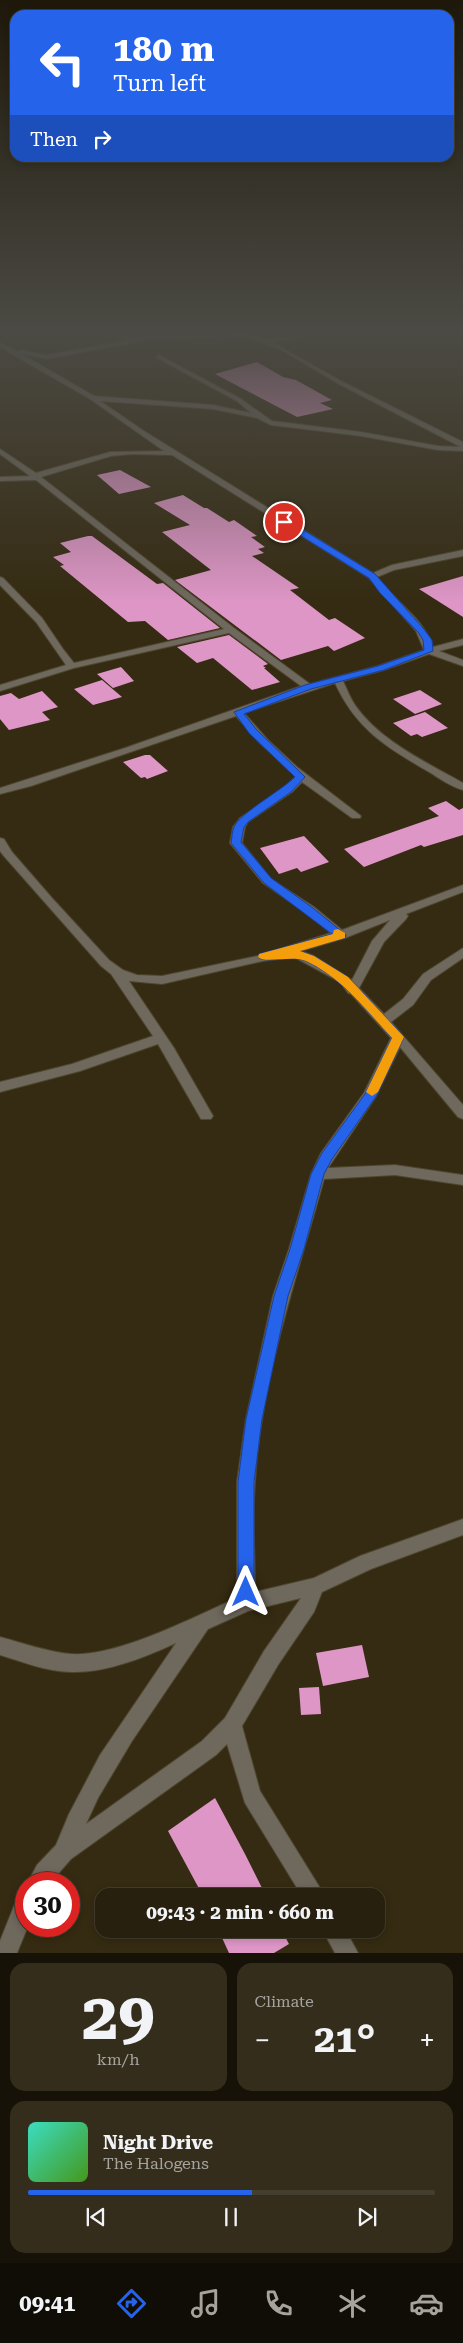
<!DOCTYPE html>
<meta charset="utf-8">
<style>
body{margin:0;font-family:"Roboto Serif",serif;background:#342d1c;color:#f1f3f6;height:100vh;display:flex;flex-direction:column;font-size:19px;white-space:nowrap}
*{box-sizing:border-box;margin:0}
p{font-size:16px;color:#a5a39e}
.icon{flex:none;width:28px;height:28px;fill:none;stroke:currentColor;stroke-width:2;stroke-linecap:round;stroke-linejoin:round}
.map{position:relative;height:1953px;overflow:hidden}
.panel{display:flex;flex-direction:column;gap:10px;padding:10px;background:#161208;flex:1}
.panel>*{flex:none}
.guide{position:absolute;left:10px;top:10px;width:444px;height:152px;border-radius:15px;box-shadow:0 2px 8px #0003,0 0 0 1px #443e2e;background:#2563eb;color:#fff;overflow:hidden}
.speed{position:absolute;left:15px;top:1872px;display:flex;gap:10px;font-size:25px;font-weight:700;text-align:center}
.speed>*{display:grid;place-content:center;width:65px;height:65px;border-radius:50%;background:#28200e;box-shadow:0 2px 8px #0003,0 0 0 1px #443e2e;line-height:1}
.speed .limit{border:8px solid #d22;background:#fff;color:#111}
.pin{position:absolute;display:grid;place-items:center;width:42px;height:42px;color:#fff;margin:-21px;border:2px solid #fff;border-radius:50%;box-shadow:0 1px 5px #0007}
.me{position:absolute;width:55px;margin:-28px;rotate:0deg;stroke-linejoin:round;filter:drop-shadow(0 0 4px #0008)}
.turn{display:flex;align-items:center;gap:18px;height:105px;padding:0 20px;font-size:22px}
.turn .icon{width:65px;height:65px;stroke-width:2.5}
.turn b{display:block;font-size:35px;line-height:42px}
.then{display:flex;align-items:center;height:48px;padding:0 20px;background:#0003;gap:10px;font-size:19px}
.big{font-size:38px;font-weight:700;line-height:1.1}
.panel .widget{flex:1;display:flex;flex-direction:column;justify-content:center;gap:8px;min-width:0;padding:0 18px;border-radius:15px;background:#342d1c}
.panel .dial{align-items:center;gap:0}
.dial b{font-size:65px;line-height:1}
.song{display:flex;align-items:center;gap:15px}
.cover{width:60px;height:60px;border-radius:8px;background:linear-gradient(135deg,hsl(170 70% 55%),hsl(100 70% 35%))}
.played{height:5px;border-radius:2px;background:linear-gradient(90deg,#2563eb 55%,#443e2e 55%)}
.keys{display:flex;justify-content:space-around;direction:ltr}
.heat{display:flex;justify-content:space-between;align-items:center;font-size:28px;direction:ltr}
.panel .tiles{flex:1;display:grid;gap:10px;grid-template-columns:1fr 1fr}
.widget:last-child{grid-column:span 2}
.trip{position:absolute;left:95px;top:1888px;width:290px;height:50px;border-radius:15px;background:#28200e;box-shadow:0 2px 8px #0003,0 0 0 1px #443e2e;font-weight:700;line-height:50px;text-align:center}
.menu{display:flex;height:80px;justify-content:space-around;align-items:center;background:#100d06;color:#a5a39e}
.menu .icon{width:35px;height:35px}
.menu .current{color:#2563eb}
.menu b{font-size:22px;color:#f1f3f6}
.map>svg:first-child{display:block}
</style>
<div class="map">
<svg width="463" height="1953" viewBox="0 0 463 1953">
<rect width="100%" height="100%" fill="#352b12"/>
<g fill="#de96c6">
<polygon points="257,362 283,377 296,380 332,400 320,403 333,409 297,417 215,374"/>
<polygon points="120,470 151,487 119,494 97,475"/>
<polygon points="183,495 204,508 207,508 229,522 234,520 257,536 251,537 265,547 258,549 264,553 252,556 299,588 290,590 329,620 335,618 365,638 334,651 328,646 281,660 175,580 211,570 162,532 190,525 154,503"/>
<polygon points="88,536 92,536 157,584 163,583 220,628 168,640 145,621 128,622 60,566 64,565 53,557 71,552 60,543"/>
<polygon points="463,576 463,617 419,589"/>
<polygon points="229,635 268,664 263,666 266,668 264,668 280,682 252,690 213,658 197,663 177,647"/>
<polygon points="121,667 134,681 113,688 97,674"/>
<polygon points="102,680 122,697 93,705 74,689"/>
<polygon points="420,690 442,704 415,714 393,699"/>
<polygon points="42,691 58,707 42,712 50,720 9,730 0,719 0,696 11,693 19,699"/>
<polygon points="425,712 448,728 422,737 417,734 411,736 393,723"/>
<polygon points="145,755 150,755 168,771 147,779 145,777 141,778 123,762"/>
<polygon points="446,801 459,810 463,808 463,835 424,847 421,845 364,867 344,849 439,816 428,808"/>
<polygon points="304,836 329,862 301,872 297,868 279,874 260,848"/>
<polygon points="362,1645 369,1677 323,1686 316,1653"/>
<polygon points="319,1687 321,1714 301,1715 299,1688"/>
<polygon points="215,1798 245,1854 266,1896 203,1896 168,1831"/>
<polygon points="218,1929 281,1929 289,1944 274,1953 229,1953"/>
</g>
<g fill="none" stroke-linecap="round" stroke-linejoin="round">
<g stroke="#4f462e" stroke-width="2">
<g id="minor">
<path d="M 113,330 L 120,330 L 132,339 L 152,335 L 241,334 L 233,330 C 245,330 255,339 267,339 C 285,340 305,330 325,330 L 272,342 L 341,381 L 463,442 L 463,451 L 438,450 L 361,436 L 271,425 L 257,418 L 213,409 L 100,401 L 144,431 L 373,573 L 392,565 L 463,550 L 463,556 L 394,570 L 377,577 C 394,601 424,618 433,647 L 463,639 L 463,645 L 439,651 L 463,660 L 463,666 L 429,654 L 384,670 L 343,681 C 347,689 350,698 355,705 C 380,741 426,762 463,783 L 463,790 C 451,787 439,778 429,772 C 386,747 356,729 335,683 L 244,713 L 268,740 L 297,767 L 361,816 L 360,818 L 352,818 L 302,782 L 292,792 L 248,822 L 245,827 L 242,843 L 271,879 L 314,907 L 342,930 L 463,885 L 463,892 L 406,914 L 408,916 L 406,919 L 384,942 L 359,988 L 384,1014 L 403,999 L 423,974 L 463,948 L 463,958 L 431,980 L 413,1005 L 391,1022 L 463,1105 L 463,1119 L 458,1117 L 400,1047 L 375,1098 L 328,1168 L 395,1165 L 463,1175 L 463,1185 L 395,1175 L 324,1179 C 297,1278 261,1378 255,1482 C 252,1518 255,1556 255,1592 L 314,1578 L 360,1556 L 463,1519 L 463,1535 L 371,1569 L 322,1592 L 314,1612 L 278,1665 L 242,1726 L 260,1791 L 325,1896 L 302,1896 L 245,1803 L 227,1744 L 216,1755 L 71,1859 L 49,1884 L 27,1884 L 37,1865 L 56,1845 L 69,1814 L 100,1755 L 176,1643 C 145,1657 107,1673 72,1672 C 48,1672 23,1662 0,1655 L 0,1637 C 23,1643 47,1652 71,1654 C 118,1657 193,1617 237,1598 L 237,1482 L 246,1419 L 273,1296 L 289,1249 L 311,1174 L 321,1153 L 364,1093 L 391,1038 L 351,994 L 348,993 L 340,982 L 294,957 L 263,961 L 162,984 L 129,981 L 174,1048 L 213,1116 L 211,1119 L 201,1119 L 158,1044 L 80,1071 L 0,1092 L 0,1082 L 72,1064 L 153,1036 L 111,974 L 101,966 L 3,855 L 0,851 L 0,838 L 4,839 L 12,852 L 52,898 L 109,960 L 123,970 L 137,975 L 162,976 L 281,951 L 283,948 L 331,933 L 306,913 L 263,883 L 230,843 L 233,827 L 240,818 L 284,788 L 296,776 L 261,744 L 236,716 L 31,786 L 0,794 L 0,788 L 125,748 L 301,686 L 229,633 L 74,668 L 0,691 L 0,685 L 66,665 L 36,622 L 0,585 L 0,577 L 3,578 L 42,618 L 63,649 L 74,663 L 224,629 L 36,480 L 0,481 L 0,477 L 30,476 L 0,454 L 0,449 L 36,473 L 110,452 L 164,451 L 90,399 L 0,347 L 0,342 L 18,352 L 21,350 L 47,355 L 126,340 ZM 248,337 L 278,348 L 337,383 L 461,447 L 438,446 L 361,432 L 272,421 L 241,399 L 159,355 L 157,356 L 157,358 L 237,401 L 251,413 L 213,405 L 94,396 L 22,354 L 47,359 L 152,339 ZM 132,454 L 172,455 L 369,578 L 416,631 L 424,650 L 378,666 L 310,684 L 234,628 L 41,477 L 111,456 ZM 390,920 L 372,941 L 352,980 L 314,956 L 301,951 L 345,938 ZM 301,1598 L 264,1651 L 225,1718 L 202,1741 L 86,1824 L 98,1798 L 132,1741 L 208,1629 L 248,1611 Z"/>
<polygon points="26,1893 28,1926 17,1953 0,1953 0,1941 18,1896"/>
<polygon points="322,1929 345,1929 358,1953 335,1953"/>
</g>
</g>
<use href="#minor" fill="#6e685d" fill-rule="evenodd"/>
</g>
<linearGradient id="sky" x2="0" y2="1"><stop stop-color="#1d180a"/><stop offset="0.55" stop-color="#4b4a44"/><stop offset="1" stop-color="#4b4a44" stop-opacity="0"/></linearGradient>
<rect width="463" height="603" fill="url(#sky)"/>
<path fill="#2563eb" stroke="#184099" d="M 282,520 L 287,520 L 375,574 L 423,628 L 432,640 L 433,651 L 384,670 L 311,689 L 244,714 L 256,729 L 305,777 L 291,792 L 248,822 L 244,827 L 241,842 L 271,878 L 313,908 L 346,935 L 345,938 L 298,950 L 314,956 L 348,977 L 404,1037 L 377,1095 L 332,1159 L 324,1174 L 304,1249 L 288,1296 L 262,1419 L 254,1482 L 254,1592 L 252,1598 L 246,1600 L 240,1598 L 238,1592 L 238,1482 L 246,1419 L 274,1296 L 290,1249 L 311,1174 L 322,1153 L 365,1094 L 392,1038 C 365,1009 341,977 306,961 C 292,955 264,964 258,957 L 259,954 L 332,934 L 264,883 L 231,843 C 232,838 232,831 234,827 C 239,814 282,790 295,777 L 249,733 L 234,712 L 305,685 L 378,666 L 424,650 L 423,640 L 418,632 L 380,593 L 369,578 L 282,524 Z"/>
<path fill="#f59e0b" d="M 338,929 L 345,933 L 345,938 L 300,951 L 314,956 L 348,977 L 404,1037 L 378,1092 L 372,1096 L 366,1092 L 392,1038 C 365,1009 341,977 306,961 C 292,955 264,964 258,957 L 259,954 L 333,934 L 334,930 Z"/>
</svg>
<div class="speed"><div class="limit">30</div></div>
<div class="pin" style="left:284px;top:522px;background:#d93025"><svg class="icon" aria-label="arrive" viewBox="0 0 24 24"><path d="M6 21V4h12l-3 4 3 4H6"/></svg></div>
<svg class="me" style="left:246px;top:1592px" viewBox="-20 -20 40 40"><path d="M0-17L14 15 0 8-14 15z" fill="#2563eb" stroke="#fff" stroke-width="4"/></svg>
<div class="trip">09:43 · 2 min · 660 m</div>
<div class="guide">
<div class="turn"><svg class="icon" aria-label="left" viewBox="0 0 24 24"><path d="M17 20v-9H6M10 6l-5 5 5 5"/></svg><div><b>180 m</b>Turn left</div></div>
<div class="then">Then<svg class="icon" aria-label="right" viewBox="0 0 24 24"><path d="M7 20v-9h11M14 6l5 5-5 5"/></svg></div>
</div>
</div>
<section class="panel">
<div class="tiles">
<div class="widget dial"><b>29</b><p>km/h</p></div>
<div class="widget"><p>Climate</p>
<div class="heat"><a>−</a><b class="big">21°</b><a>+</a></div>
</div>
<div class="widget">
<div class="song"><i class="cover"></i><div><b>Night Drive</b><p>The Halogens</p></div></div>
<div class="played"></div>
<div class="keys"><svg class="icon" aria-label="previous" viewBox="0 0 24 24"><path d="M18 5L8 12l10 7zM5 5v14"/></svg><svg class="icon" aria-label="pause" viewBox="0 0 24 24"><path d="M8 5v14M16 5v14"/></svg><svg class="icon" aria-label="next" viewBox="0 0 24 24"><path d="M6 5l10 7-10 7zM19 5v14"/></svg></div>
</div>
</div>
</section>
<nav class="menu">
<b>09:41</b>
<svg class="icon current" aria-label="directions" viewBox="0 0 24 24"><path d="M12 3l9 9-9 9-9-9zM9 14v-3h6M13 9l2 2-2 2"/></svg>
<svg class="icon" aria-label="music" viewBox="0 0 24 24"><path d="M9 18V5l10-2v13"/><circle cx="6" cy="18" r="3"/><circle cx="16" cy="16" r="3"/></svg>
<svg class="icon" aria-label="phone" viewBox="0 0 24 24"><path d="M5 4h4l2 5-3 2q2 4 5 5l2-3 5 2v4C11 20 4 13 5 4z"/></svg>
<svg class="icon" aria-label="climate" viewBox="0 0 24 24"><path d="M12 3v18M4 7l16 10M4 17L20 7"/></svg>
<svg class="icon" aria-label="car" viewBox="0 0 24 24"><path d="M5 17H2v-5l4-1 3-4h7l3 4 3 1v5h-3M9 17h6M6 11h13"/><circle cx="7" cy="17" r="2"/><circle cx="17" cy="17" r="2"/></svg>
</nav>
